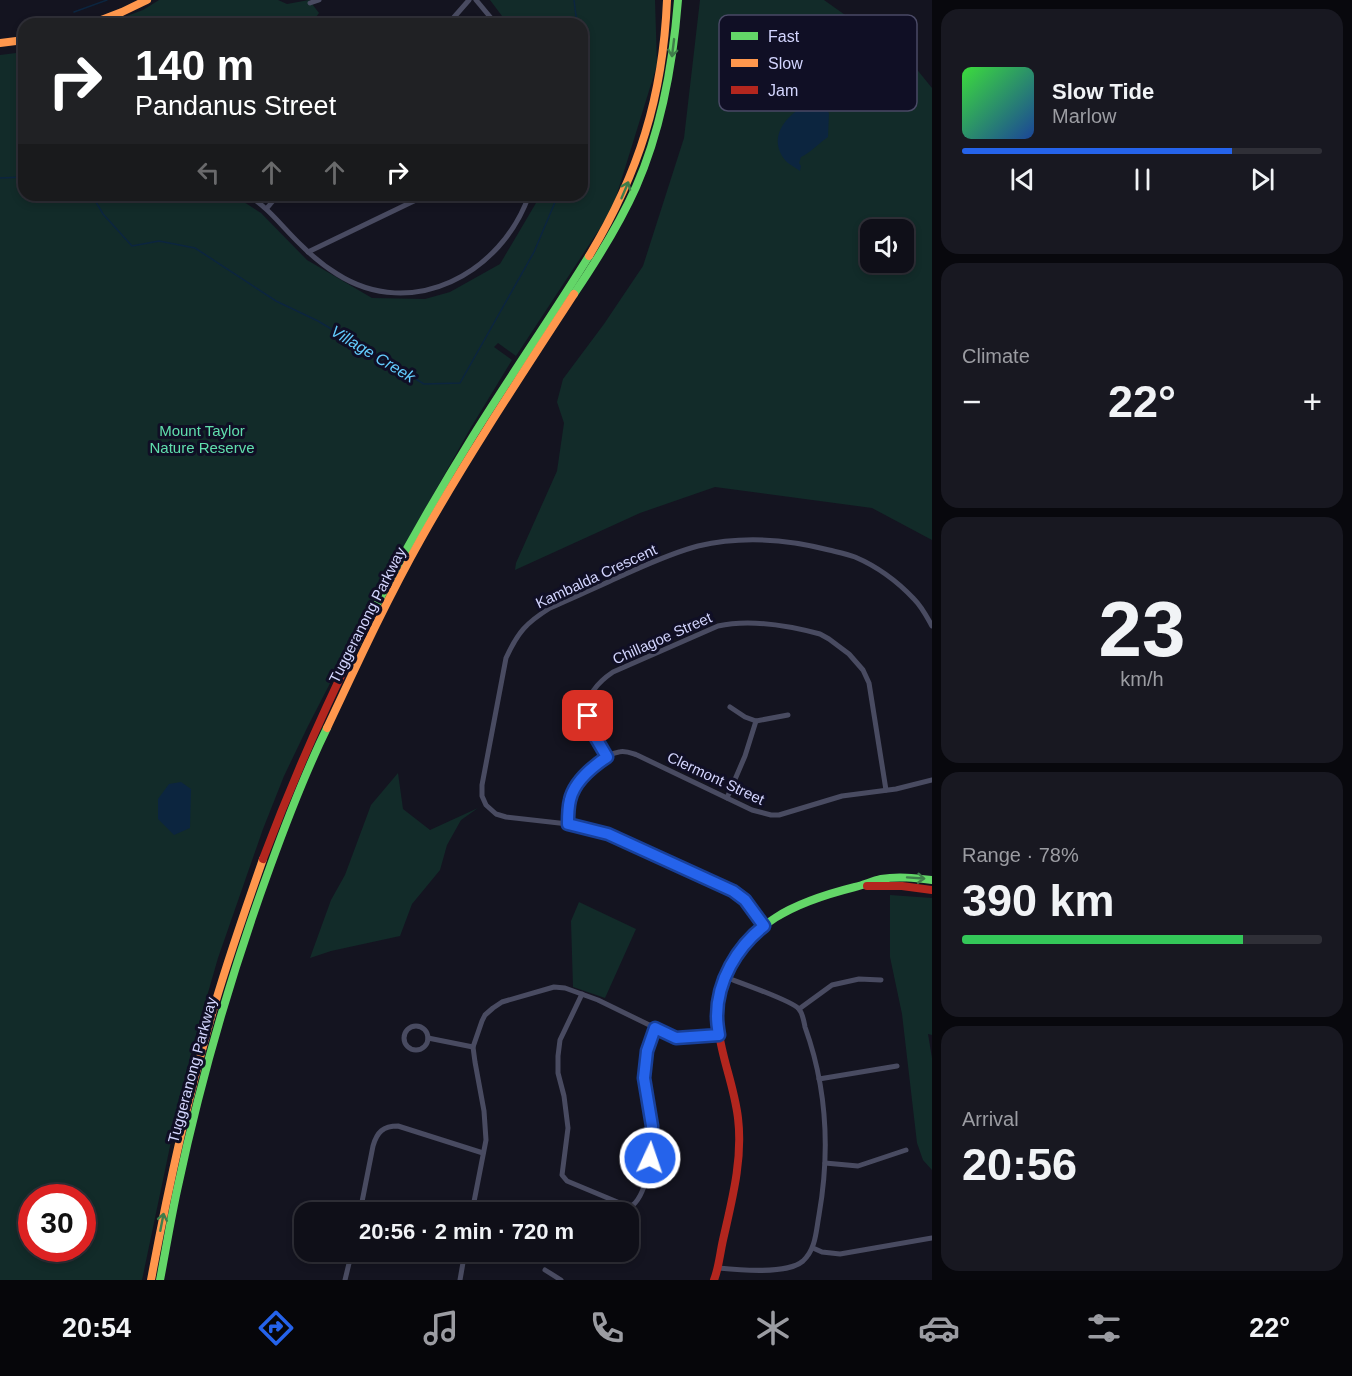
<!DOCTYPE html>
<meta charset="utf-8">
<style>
body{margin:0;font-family:Arial,sans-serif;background:#181821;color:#f1f3f6;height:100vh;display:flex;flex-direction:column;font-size:22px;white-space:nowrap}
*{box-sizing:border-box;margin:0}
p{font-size:20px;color:#9b9ca2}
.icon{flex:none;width:33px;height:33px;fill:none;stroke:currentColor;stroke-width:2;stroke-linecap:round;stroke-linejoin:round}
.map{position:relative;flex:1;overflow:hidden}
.drawer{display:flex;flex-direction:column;gap:9px;padding:9px;background:#08080d;width:420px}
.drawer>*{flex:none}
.top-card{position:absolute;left:18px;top:18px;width:570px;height:183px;border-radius:18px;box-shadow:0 3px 9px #0003,0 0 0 2px #2f2f37;background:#202124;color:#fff;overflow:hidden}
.controls{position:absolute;left:860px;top:219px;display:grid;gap:12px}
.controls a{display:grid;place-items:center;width:54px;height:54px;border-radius:12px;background:#0f0f18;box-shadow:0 3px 9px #0003,0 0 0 2px #2f2f37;font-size:30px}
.speed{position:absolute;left:18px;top:1184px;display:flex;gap:12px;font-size:30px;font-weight:700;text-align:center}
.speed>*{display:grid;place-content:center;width:78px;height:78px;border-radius:50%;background:#0f0f18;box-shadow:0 3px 9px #0003,0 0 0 2px #2f2f37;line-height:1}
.speed .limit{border:9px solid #d22;background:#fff;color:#111}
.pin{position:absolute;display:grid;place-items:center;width:51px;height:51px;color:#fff;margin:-26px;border-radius:12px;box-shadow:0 3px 9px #0006}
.me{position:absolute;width:66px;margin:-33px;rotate:3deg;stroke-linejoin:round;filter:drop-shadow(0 0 4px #0008)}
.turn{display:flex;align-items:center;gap:21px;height:126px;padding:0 18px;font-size:27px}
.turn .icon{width:78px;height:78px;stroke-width:2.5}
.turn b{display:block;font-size:42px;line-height:51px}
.lanes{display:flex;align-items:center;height:57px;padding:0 18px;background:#0003;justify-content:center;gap:30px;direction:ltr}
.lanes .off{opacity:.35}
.big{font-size:45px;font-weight:600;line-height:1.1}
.drawer .widget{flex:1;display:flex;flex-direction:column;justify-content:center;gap:9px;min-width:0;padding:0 21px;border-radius:18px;background:#181821}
.drawer .dial{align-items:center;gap:0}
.dial b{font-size:78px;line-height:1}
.song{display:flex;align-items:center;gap:18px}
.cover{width:72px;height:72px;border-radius:9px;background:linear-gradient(135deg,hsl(120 70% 55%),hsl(220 70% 35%))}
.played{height:6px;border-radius:3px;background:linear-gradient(90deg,#2563eb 75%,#2f2f37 75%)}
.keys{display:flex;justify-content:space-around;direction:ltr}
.heat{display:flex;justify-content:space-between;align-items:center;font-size:33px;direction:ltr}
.charge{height:9px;border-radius:4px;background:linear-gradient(90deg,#34c759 78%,#2f2f37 0)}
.trip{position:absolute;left:294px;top:1202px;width:345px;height:60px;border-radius:18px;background:#0f0f18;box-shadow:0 3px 9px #0003,0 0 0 2px #2f2f37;font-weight:600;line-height:60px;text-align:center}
.dock{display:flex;height:96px;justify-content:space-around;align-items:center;background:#06060a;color:#9b9ca2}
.dock .icon{width:42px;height:42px}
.dock .selected{color:#2563eb}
.dock b{font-size:27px;color:#f1f3f6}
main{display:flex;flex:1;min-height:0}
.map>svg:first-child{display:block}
</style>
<main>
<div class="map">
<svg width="932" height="1280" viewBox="0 0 932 1280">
<rect width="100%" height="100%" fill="#141420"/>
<g fill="#122b29" fill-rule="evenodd">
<polygon points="159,0 278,0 287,4 309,0 319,13 311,24 105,24 143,10"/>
<path d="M 490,0 L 655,0 L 657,65 L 612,210 L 516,356 L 498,343 L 494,347 L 512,360 L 470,429 L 359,627 L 308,726 L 284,776 L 263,829 L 218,958 L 199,1024 L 182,1089 L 142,1280 L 0,1280 L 0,55 L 24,52 L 24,195 L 233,195 L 261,213 L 307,260 L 372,298 L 425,299 L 450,292 L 500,264 L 536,203 L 537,195 L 582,195 L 582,24 L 508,24 ZM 32,1197 L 82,1197 L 82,1248 L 32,1248 Z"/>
<path d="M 700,0 L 824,0 L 910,61 L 932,88 L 932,540 L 872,508 L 715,487 L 640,513 L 515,570 L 516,563 L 557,471 L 564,423 L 557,402 L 563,379 L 604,324 L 643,266 L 684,138 ZM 870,230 L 903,230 L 903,262 L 870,262 Z"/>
<polygon points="398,773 403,809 430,830 478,808 461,820 447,845 440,870 412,904 400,936 331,951 310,958 331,900 345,875 371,805"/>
<polygon points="890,895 932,898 932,1035 928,1034 932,1058 932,1170 923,1160 917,1143 902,1014 890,957"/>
<polygon points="579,902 636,929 605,998 573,987 571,921"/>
</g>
<g fill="#0c253f">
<path d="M 816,102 L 821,104 L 829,113 L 828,137 C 819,143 810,153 801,157 L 799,163 L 801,166 L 800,171 C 796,168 792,166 788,163 C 763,138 789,109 816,102 Z"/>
<polygon points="181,782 191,789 190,828 174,835 158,819 158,799 169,784"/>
</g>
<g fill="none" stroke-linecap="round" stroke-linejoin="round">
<g stroke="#0c253f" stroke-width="1.5">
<polyline points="574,0 577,24"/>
<polyline points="74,12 107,0"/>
<polyline points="582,60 582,103"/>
<polyline points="0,178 24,177"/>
<polyline points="87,195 96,202 103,214 132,246 159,241 195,248 276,301 318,321 424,384 460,383 534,252 558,195"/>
</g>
<g stroke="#494b61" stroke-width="5">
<polyline points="476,0 496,24"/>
<polyline points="310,3 319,0"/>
<polyline points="448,24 469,0"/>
<path d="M 248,195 C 271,210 282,227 301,245 C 312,256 324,266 337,274 C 412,322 502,273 529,195"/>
<polyline points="267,208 278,195"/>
<polyline points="308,252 416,200"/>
<polyline points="730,707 745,717 756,721 788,715"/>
<path d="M 607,757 C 587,723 573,699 613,672 L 718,626 C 749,619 790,626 820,634 L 829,639 L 849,654 L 863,670 L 869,683 L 886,790"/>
<polyline points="727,798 745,756 756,721"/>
<path d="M 568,824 C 568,814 568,804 571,796 C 577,781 603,754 619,752 C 625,750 631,753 637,755 L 752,810 L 771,815 L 779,815 L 842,796 L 896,789 L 932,780"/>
<path d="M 764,926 L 745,900 L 733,891 L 608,834 L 597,830 L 568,824 L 506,817 L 496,814 L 486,805 L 482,796 L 482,785 L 506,658 C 518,632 526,623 550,608 C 574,597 598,587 621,576 C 646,565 671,553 698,546 C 741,536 786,539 829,550 C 837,552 847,554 855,557 C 876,566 898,582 914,599 C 922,607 927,617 932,626"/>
<path d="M 582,994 L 560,1040 L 558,1056 L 558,1073 L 564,1096 L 568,1128 L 562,1175 L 567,1181 L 627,1206 L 633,1205 C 649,1191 653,1145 652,1124 C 650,1109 644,1094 644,1078 C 643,1060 649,1044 655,1028"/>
<polyline points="799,1009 832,985 859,979 881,980"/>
<circle cx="416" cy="1038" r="12"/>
<polyline points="428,1038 473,1047"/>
<polyline points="819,1079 897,1066"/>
<polyline points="825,1163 858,1166 906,1150"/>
<path d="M 360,1212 L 373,1146 C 377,1132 383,1126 398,1126 L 483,1153"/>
<polyline points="472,1212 486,1140 484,1111 475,1062 473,1047 482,1021 485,1015 493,1008 502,1002 554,987 565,988 598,1000 676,1038 719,1035"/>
<polyline points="813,1248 822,1252 840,1254 932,1238"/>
<path d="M 718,1268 C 738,1270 787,1275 803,1261 C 816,1249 816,1231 819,1215 C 830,1152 827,1088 805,1027 C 804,1022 803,1014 799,1009 C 793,1001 738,982 725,977"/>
<polyline points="545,1270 561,1280"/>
<polyline points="345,1280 352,1251"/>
<polyline points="460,1280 465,1251"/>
</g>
<g stroke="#63d668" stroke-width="8">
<path d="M 574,294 C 597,260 619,225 636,187 C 662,128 673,64 678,0"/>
<path d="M 355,647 C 391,575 431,504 473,436 C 511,375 552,316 589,256"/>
<path d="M 722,983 C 747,922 795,902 855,887 C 864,885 872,881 881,879 C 898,876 915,878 932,880"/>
<path d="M 160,1280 C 166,1249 171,1217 178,1186 C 201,1078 232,971 270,867 C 287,820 305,773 327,728"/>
</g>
<g stroke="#ff974d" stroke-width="8">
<polyline points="91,24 122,12 147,0"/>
<polyline points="0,43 24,40"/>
<path d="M 589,256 C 639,173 663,96 667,0"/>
<path d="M 327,728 C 357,664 387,599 422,537 C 469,454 522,374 574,294"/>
<path d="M 151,1280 C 167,1194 185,1109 209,1025 C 224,969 244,914 263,859"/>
</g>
<g stroke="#b3261e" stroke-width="8">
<path d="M 263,859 C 290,787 321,716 355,647"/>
<polyline points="867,886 902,886 932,890"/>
<path d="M 714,1280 C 719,1267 720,1253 723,1240 C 732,1200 743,1159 738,1118 C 732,1069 708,1035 722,983"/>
</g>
</g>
<defs><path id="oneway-shaft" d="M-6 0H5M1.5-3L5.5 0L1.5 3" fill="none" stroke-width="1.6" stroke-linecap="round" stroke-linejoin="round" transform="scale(1.5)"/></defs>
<g stroke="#3e7c4a">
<use href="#oneway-shaft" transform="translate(673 48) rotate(97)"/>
<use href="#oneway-shaft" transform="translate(625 190) rotate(-67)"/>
<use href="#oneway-shaft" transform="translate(916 878) rotate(4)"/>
<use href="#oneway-shaft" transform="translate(162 1222) rotate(-79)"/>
</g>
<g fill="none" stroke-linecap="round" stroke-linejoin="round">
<g stroke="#184099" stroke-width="15">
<path id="route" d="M 588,716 L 593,733 L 607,757 C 592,767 574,782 570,800 C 568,808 568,816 568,824 L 608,834 L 733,891 L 745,900 L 764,926 C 737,947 717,981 717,1016 C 717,1022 718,1029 719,1035 L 676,1038 L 655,1028 L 647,1051 L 644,1078 L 652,1126 L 650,1158"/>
</g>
<use href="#route" stroke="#2563eb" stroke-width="10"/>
</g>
<g text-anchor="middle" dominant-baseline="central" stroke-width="6" stroke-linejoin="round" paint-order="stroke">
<g font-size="15" fill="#60dead" stroke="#100f25">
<text x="202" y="430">Mount Taylor<tspan x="202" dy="17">Nature Reserve</tspan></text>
</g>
<g font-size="15" fill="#d3d5fe" stroke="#100f25">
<text transform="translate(596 576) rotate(-25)">Kambalda Crescent</text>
<text transform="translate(367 615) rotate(-63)">Tuggeranong Parkway</text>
<text transform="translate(662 638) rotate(-24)">Chillagoe Street</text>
<text transform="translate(716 778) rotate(25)">Clermont Street</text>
<text transform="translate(192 1070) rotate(-75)">Tuggeranong Parkway</text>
</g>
<g font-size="16" font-style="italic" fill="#63ccfd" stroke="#100f25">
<text transform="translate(373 354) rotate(31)">Village Creek</text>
</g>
</g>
<rect x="719" y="15" width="198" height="96" rx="9" fill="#100f25" stroke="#4a4a66" stroke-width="1.5"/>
<rect x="731" y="32" width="27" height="8" fill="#63d668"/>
<rect x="731" y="59" width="27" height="8" fill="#ff974d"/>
<rect x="731" y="86" width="27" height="8" fill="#b3261e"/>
<g font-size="16" fill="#d3d5fe">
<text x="768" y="42">Fast</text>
<text x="768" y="69">Slow</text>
<text x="768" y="96">Jam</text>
</g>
</svg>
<div class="controls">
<a><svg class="icon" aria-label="sound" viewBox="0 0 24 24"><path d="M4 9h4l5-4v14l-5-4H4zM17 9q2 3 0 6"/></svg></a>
</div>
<div class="speed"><div class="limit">30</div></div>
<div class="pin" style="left:588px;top:716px;background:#d93025"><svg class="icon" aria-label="arrive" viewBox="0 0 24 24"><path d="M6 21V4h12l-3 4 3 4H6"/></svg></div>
<svg class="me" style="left:650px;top:1158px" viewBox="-20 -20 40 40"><circle r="17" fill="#2563eb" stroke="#fff" stroke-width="3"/><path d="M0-11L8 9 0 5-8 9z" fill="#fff"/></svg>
<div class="trip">20:56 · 2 min · 720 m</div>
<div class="top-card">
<div class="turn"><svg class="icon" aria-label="right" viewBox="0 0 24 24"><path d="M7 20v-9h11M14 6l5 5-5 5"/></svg><div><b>140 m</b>Pandanus Street</div></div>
<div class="lanes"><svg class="icon off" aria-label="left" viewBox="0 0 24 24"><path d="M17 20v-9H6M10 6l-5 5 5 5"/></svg><svg class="icon off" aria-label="ahead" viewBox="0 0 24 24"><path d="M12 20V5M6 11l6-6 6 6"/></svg><svg class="icon off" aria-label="ahead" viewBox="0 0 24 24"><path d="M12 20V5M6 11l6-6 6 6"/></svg><svg class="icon" aria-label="right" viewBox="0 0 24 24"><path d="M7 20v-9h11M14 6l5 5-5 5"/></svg></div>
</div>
</div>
<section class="drawer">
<div class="widget">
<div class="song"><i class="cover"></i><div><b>Slow Tide</b><p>Marlow</p></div></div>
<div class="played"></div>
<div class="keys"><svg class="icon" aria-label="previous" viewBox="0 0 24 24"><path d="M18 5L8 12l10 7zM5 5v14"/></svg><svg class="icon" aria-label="pause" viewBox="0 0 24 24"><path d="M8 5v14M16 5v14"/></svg><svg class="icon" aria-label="next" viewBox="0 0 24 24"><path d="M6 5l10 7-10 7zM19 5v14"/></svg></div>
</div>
<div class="widget"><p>Climate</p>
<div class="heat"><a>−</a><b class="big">22°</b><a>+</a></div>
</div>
<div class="widget dial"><b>23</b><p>km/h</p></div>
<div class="widget"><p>Range · 78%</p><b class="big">390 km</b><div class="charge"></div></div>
<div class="widget"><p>Arrival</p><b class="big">20:56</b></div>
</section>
</main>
<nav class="dock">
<b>20:54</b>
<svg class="icon selected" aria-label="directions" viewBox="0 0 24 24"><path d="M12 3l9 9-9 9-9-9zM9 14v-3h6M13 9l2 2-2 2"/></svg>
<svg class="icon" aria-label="music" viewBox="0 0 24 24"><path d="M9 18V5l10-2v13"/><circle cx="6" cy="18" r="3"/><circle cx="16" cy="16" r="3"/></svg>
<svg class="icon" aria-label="phone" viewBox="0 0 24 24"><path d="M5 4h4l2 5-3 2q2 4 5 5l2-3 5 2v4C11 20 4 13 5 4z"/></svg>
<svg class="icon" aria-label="climate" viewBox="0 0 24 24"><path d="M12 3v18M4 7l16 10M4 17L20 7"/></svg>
<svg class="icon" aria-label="car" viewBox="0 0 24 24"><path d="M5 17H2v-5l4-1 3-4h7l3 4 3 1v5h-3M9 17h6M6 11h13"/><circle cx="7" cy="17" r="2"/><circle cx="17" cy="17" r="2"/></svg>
<svg class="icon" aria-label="filters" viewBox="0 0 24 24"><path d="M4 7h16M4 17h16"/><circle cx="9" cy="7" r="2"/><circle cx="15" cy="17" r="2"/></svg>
<b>22°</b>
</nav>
